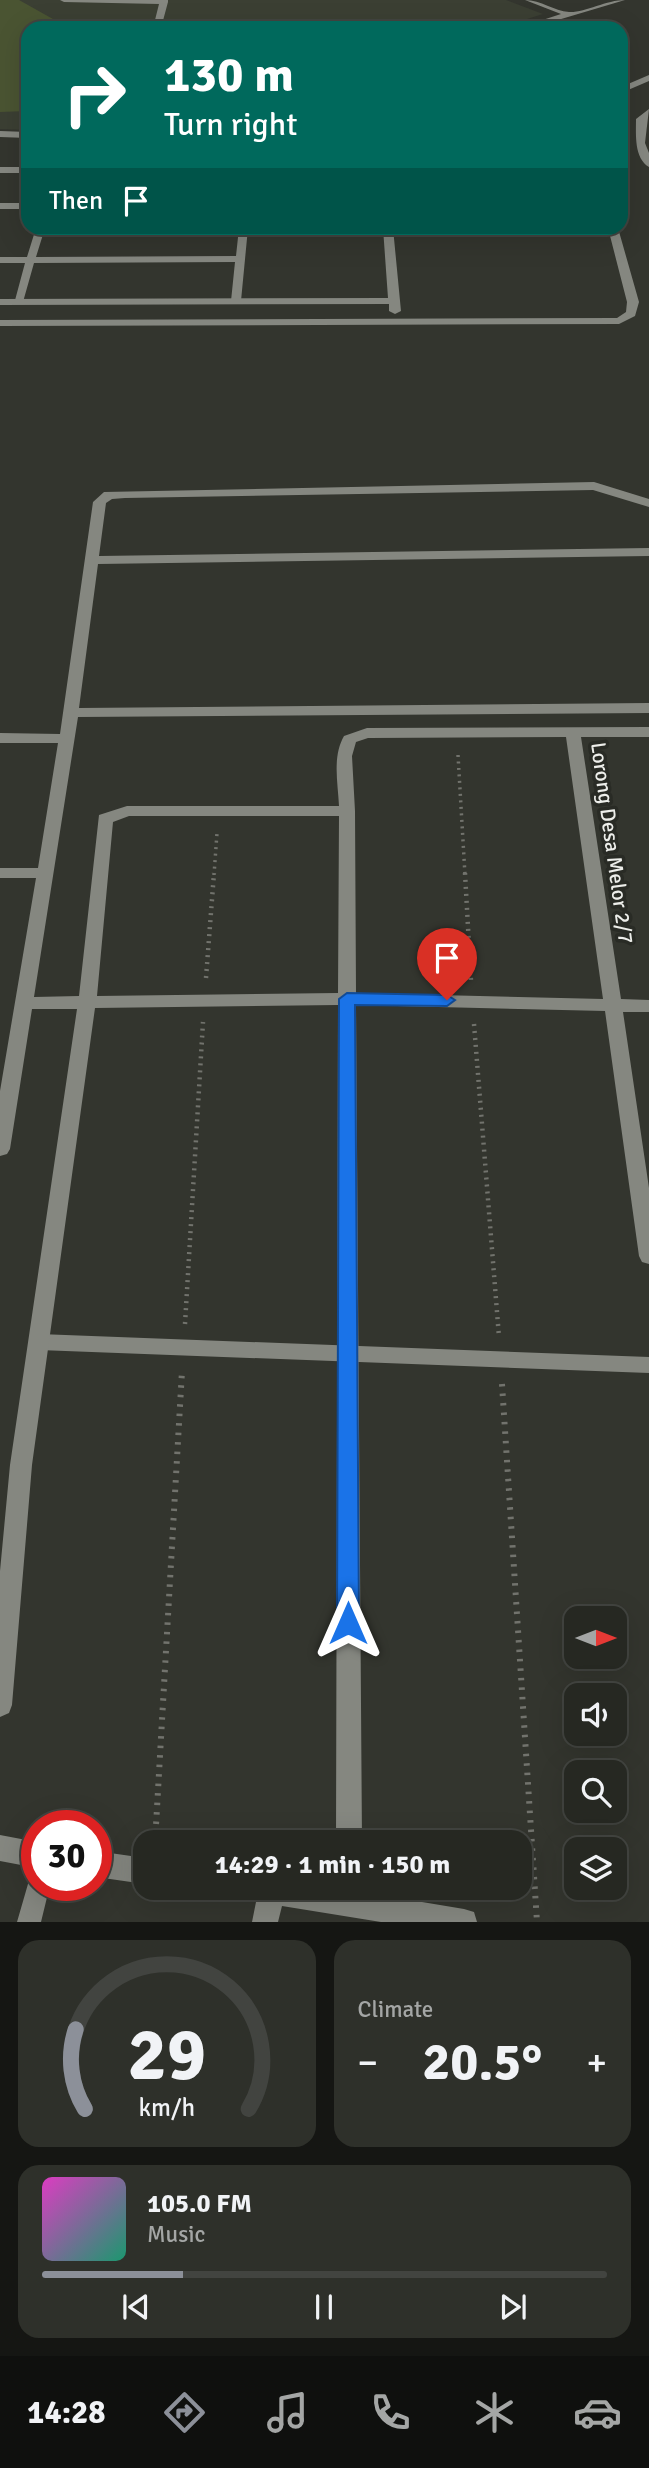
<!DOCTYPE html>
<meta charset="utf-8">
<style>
body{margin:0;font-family:Signika,sans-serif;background:#2e302a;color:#f1f3f6;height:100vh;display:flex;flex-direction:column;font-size:26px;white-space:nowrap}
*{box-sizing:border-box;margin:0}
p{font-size:23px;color:#a4a6a5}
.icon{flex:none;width:38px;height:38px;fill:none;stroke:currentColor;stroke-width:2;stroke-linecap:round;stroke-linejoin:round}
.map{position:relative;height:1922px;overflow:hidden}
.details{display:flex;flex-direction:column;gap:18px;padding:18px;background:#151613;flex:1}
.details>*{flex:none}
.hud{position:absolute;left:21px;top:21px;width:607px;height:214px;border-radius:21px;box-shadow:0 7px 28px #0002,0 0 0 2px #424440;background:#00695c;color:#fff;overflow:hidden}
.needle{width:46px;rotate:90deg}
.tools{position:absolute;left:564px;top:1606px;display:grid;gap:14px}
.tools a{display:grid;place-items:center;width:63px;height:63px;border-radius:14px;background:#262822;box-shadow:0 7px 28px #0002,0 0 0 2px #424440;font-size:35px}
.speed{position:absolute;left:21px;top:1810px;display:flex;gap:14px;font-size:35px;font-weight:700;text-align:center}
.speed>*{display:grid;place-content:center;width:91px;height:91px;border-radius:50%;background:#262822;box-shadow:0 7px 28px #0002,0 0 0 2px #424440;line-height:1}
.speed .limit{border:10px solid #d22;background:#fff;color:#111}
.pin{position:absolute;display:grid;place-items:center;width:60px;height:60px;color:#fff;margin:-72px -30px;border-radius:50% 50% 50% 0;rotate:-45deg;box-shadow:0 0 7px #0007}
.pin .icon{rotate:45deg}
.me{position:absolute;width:77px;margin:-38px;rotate:0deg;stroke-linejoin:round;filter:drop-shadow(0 0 5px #0008)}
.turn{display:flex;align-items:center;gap:24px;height:147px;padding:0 28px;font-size:32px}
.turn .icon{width:91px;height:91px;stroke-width:2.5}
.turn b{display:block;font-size:49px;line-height:60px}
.then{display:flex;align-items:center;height:66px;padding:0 28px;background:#0003;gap:14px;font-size:26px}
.big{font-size:52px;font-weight:700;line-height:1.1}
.details .widget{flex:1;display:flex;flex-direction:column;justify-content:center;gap:10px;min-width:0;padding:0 24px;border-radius:21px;background:#2e302a}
.details .dial{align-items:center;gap:0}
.dial svg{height:182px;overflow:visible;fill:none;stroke:#424440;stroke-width:7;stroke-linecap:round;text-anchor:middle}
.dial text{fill:#f1f3f6;stroke:none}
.song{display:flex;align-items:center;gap:21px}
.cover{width:84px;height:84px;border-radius:10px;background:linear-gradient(135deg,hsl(310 70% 55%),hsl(160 70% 35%))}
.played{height:7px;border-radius:4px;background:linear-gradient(90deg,#8c9099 25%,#424440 25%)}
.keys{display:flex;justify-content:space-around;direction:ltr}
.heat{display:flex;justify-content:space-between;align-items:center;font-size:38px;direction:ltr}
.details .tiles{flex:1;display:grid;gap:18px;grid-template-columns:1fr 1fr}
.widget:last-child{grid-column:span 2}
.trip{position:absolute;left:133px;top:1830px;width:399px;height:70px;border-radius:21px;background:#262822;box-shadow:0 7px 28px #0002,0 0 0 2px #424440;font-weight:700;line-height:70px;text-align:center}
.menu{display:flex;height:112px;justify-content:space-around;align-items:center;background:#0f100e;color:#a4a6a5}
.menu .icon{width:49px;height:49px}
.menu .on{color:#8c9099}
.menu b{font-size:32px;color:#f1f3f6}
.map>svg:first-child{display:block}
</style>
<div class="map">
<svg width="649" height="1922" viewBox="0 0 649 1922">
<rect width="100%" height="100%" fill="#33352e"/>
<polygon fill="#3b3f33" points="0,0 506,0 543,14 498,28 28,28 28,130 0,129"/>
<polygon fill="#4a5432" points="0,0 19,0 69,28 28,28 28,111 0,112"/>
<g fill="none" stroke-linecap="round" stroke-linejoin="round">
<g stroke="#72736d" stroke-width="3.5" stroke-dasharray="2 4.5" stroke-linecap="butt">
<polyline points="458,755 465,875"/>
<polyline points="214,875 217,833"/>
</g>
<g stroke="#72736d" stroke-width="4.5" stroke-dasharray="2 5" stroke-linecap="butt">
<polyline points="465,873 471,981"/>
<polyline points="206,978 214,873"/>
<polyline points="474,1024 499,1337"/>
<polyline points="185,1324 203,1022"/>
</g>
<g stroke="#72736d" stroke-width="6" stroke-dasharray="2.5 7" stroke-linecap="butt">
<polyline points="502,1384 537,1922"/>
<polyline points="155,1843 182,1371"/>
</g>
<g fill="#858780" fill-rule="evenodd">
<polygon points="60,0 168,0 168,2 161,28 153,28 159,4 64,2"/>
<rect x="0" y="167" width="28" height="6"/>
<polygon points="36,228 45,228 36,257 236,256 239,228 248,228 241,301 236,304 231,301 235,262 34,263 23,302 14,304 25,263 0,263 0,257 27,257"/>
<polygon points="39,1334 649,1357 649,1373 39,1350 32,1348 29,1342 32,1336"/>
<polygon points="37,1874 37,1885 50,1885 41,1922 17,1922 30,1877"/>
</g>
<g fill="#858780" fill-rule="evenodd">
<path d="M 525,0 C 541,0 554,11 569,12 C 584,13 606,0 625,0 L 531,28 L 518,28 L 561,14 Z"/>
<polygon points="649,75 649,81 621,93 621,87"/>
<path d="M 649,109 L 645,143 L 649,153 L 649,167 C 634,158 636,135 636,119 Z"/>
<polygon points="0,131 28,132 28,138 0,137"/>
<rect x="0" y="203" width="28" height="6"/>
<polygon points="383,228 393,228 401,311 395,314 389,311 389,304 0,305 0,299 388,298"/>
<polygon points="608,228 618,228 639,302 635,316 619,324 0,326 0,320 617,318 626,312 627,302"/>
<path d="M 594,482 L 649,499 L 649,507 L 593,490 L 125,498 L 112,499 L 106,503 L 99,556 L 649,548 L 649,556 L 98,564 L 79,708 L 649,703 L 649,713 L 78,717 L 34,997 L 79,996 L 99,815 L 127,806 L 339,806 C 338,783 332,757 344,736 L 367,728 L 649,727 L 649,737 L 581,737 L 621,999 L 649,1000 L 649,1012 L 623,1012 L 649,1188 L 649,1264 L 642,1262 L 639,1256 L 605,1011 L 356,1005 L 362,1843 L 336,1843 L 338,1005 L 95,1008 L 32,1465 L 12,1705 L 9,1713 L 0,1717 L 0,1571 L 10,1465 L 77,1009 L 32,1009 L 10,1149 L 7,1154 L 0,1156 L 0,1091 L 36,878 L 0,878 L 0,868 L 38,868 L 58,743 L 0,743 L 0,733 L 60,734 L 93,502 L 104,492 ZM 566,737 L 603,999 L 356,993 L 355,811 L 352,756 L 356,742 L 368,738 ZM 129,816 L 339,816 L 338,993 L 97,996 L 113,822 Z"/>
<polygon points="0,1835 37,1842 37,1868 0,1861"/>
<polygon points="96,1851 145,1858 145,1884 96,1877"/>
<polygon points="241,1888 338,1888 464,1909 474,1912 477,1922 381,1922 282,1906 278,1922 252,1922 256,1902 245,1897"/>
</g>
</g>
<polygon fill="#1a73e8" stroke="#114b97" stroke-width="2" points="347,993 447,995 455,1000 447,1006 355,1005 359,1623 356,1630 348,1633 340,1630 337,1623 339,999"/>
<g text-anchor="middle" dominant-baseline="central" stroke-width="7" stroke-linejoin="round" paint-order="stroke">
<g font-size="21" fill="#edeeea" stroke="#292b25">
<text transform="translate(612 843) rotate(82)">Lorong Desa Melor 2/7</text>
</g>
</g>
</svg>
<div class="tools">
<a><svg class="needle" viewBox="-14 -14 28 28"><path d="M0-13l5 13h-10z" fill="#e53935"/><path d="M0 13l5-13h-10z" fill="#a4a6a5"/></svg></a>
<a><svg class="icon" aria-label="sound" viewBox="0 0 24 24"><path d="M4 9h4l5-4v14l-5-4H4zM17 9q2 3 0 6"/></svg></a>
<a><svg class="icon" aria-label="search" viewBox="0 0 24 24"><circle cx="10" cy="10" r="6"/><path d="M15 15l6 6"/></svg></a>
<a><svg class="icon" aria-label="layers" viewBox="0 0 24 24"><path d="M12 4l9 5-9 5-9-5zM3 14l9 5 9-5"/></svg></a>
</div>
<div class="speed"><div class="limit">30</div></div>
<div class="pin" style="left:447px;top:1000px;background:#d93025"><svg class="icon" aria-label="arrive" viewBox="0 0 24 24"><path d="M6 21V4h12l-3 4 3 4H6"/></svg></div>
<svg class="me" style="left:348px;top:1623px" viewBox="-20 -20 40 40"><path d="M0-17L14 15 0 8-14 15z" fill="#1a73e8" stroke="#fff" stroke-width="4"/></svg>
<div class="trip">14:29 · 1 min · 150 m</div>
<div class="hud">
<div class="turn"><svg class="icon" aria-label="right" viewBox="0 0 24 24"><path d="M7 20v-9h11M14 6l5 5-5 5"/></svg><div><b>130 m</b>Turn right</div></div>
<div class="then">Then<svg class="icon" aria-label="arrive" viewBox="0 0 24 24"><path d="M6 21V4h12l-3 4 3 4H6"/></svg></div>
</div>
</div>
<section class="details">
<div class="tiles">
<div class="widget dial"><svg viewBox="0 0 100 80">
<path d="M14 69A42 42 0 1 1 86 69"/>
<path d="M14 69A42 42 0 0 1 10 34" stroke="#8c9099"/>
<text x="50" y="56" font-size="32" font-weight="700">29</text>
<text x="50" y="72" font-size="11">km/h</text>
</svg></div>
<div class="widget"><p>Climate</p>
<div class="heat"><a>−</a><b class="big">20.5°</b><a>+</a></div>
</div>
<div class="widget">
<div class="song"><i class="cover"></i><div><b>105.0 FM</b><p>Music</p></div></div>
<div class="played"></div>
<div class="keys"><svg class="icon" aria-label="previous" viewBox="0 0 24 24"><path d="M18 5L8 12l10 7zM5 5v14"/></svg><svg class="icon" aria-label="pause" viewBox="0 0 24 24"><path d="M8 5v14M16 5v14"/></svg><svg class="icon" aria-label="next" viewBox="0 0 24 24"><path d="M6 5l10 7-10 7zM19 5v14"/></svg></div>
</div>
</div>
</section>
<nav class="menu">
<b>14:28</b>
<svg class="icon on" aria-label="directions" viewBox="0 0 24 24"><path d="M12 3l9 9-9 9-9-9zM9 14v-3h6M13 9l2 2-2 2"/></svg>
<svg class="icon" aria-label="music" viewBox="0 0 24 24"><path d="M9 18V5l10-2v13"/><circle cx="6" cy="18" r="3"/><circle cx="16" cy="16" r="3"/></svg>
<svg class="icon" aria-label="phone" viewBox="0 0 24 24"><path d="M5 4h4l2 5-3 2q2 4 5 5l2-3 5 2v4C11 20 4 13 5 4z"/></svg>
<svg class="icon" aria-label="climate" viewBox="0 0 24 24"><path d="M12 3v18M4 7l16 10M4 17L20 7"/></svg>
<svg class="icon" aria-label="car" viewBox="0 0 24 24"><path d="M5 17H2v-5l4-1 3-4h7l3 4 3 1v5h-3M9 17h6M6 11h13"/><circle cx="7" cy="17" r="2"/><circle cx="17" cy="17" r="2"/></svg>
</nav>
